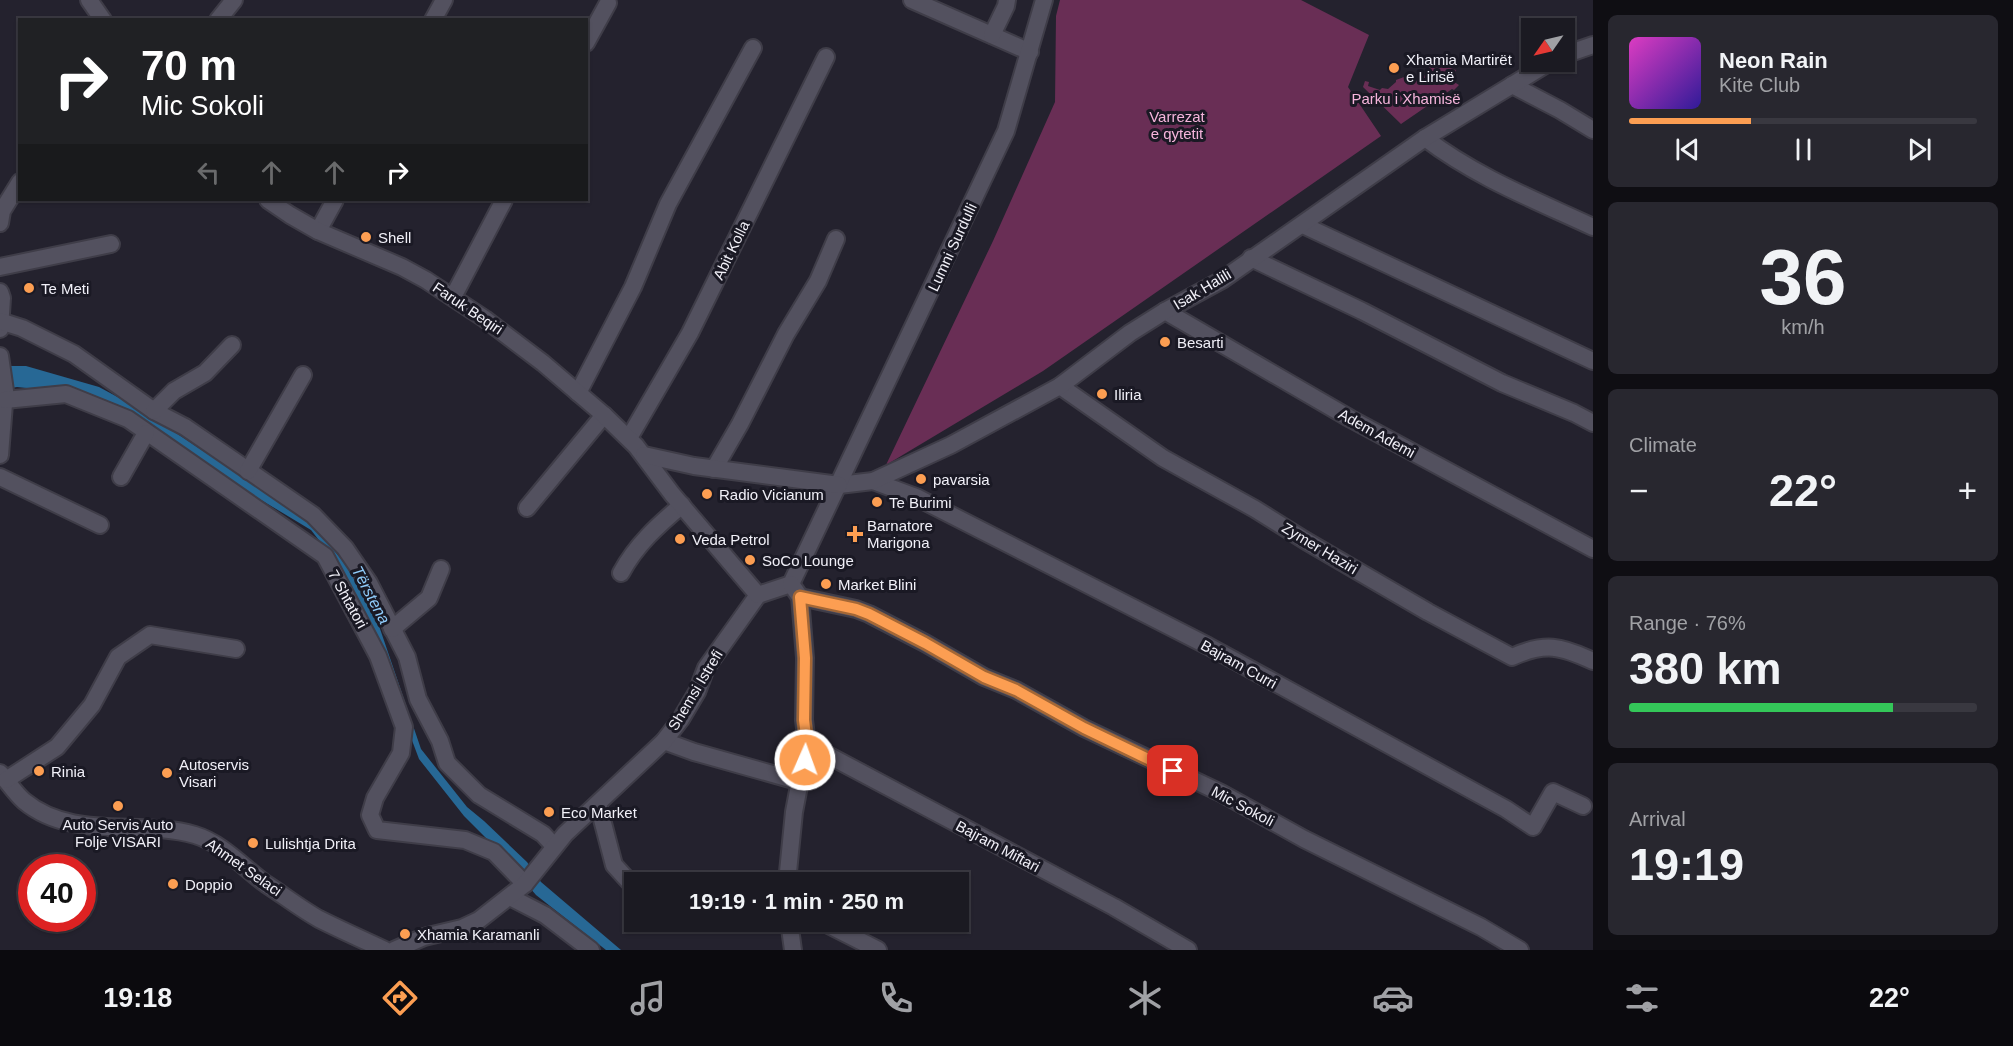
<!DOCTYPE html>
<meta charset="utf-8">
<style>
body{margin:0;font-family:Arial,sans-serif;background:#28272f;color:#f1f3f6;height:100vh;display:flex;flex-direction:column;font-size:22px;white-space:nowrap}
*{box-sizing:border-box;margin:0}
p{font-size:20px;color:#a0a1a5}
.icon{flex:none;width:33px;height:33px;fill:none;stroke:currentColor;stroke-width:2;stroke-linecap:round;stroke-linejoin:round}
.map{position:relative;flex:1;overflow:hidden}
.panel{display:flex;flex-direction:column;gap:15px;padding:15px;background:#0f0e13;width:420px}
.panel>*{flex:none}
.hud{position:absolute;left:18px;top:18px;width:570px;height:183px;border-radius:0px;box-shadow:0 2px 4px #0004,0 0 0 2px #393840;background:#202124;color:#fff;overflow:hidden}
.needle{width:39px;rotate:236deg}
.tools{position:absolute;left:1521px;top:18px;display:grid;gap:12px}
.tools a{display:grid;place-items:center;width:54px;height:54px;border-radius:0px;background:#1b1a22;box-shadow:0 2px 4px #0004,0 0 0 2px #393840;font-size:30px}
.speed{position:absolute;left:18px;top:854px;display:flex;gap:12px;font-size:30px;font-weight:700;text-align:center}
.speed>*{display:grid;place-content:center;width:78px;height:78px;border-radius:50%;background:#1b1a22;box-shadow:0 2px 4px #0004,0 0 0 2px #393840;line-height:1}
.speed .limit{border:9px solid #d22;background:#fff;color:#111}
.pin{position:absolute;display:grid;place-items:center;width:51px;height:51px;color:#fff;margin:-26px;border-radius:12px;box-shadow:0 3px 9px #0006}
.me{position:absolute;width:66px;margin:-33px;rotate:2deg;stroke-linejoin:round;filter:drop-shadow(0 0 4px #0008)}
.turn{display:flex;align-items:center;gap:21px;height:126px;padding:0 24px;font-size:27px}
.turn .icon{width:78px;height:78px;stroke-width:2.5}
.turn b{display:block;font-size:42px;line-height:51px}
.lanes{display:flex;align-items:center;height:57px;padding:0 24px;background:#0003;justify-content:center;gap:30px;direction:ltr}
.lanes .off{opacity:.35}
.big{font-size:45px;font-weight:700;line-height:1.1}
.panel .widget{flex:1;display:flex;flex-direction:column;justify-content:center;gap:9px;min-width:0;padding:0 21px;border-radius:9px;background:#28272f}
.panel .dial{align-items:center;gap:0}
.dial b{font-size:78px;line-height:1}
.song{display:flex;align-items:center;gap:18px}
.cover{width:72px;height:72px;border-radius:9px;background:linear-gradient(135deg,hsl(310 70% 55%),hsl(250 70% 35%))}
.played{height:6px;border-radius:3px;background:linear-gradient(90deg,#fc9e52 35%,#393840 35%)}
.keys{display:flex;justify-content:space-around;direction:ltr}
.heat{display:flex;justify-content:space-between;align-items:center;font-size:33px;direction:ltr}
.charge{height:9px;border-radius:4px;background:linear-gradient(90deg,#34c759 76%,#393840 0)}
.trip{position:absolute;left:624px;top:872px;width:345px;height:60px;border-radius:0px;background:#1b1a22;box-shadow:0 2px 4px #0004,0 0 0 2px #393840;font-weight:700;line-height:60px;text-align:center}
.tab-bar{display:flex;height:96px;justify-content:space-around;align-items:center;background:#0b0a0e;color:#a0a1a5}
.tab-bar .icon{width:42px;height:42px}
.tab-bar .active{color:#fc9e52}
.tab-bar b{font-size:27px;color:#f1f3f6}
main{display:flex;flex:1;min-height:0}
.map>svg:first-child{display:block}
</style>
<main>
<div class="map">
<svg width="1593" height="950" viewBox="0 0 1593 950">
<rect width="100%" height="100%" fill="#24222e"/>
<g fill="#692e55">
<polygon points="1060,0 1301,0 1369,35 1348,87 1381,136 1043,371 886,465 993,241 1055,102 1056,16"/>
<polygon points="1432,62 1456,70 1451,80 1459,85 1454,90 1452,89 1401,124 1363,87 1365,81 1369,82 1368,86 1380,90 1382,88 1388,89 1396,82 1396,80 1404,77 1421,82"/>
</g>
<polygon fill="#276895" points="0,366 26,366 99,387 138,408 311,522 346,565 377,620 421,749 467,807 484,821 527,862 541,882 621,950 606,950 536,895 495,847 464,816 419,759 407,727 386,660 339,566 311,530 85,394 17,387 5,389"/>
<g fill="none" stroke-linecap="round" stroke-linejoin="round">
<g stroke="#3f3d48" stroke-width="20">
<g id="minor">
<polyline points="912,0 1030,52"/>
<polyline points="218,20 234,0"/>
<polyline points="433,20 444,0"/>
<polyline points="992,35 1006,6 1007,0"/>
<polyline points="586,43 608,3"/>
<polyline points="1564,55 1593,45"/>
<polyline points="1512,85 1560,110 1593,130"/>
<path d="M 1425,138 C 1476,177 1535,200 1593,227"/>
<polyline points="0,223 2,211 20,182"/>
<polyline points="1303,225 1593,361"/>
<polyline points="318,231 335,200"/>
<polyline points="1251,258 1362,311 1502,383 1574,413 1593,423"/>
<polyline points="0,267 111,244"/>
<polyline points="0,292 2,298 0,329"/>
<polyline points="453,297 504,200"/>
<polyline points="1165,311 1351,419 1593,549"/>
<polyline points="0,321 22,328 74,354 154,411 185,427 313,515 345,548 369,583 407,657 418,699 440,741 447,763 479,795 543,834 554,846"/>
<polyline points="0,356 5,391 0,455"/>
<path d="M 1060,386 L 1163,458 L 1255,509 L 1306,541 L 1428,612 L 1512,657 C 1545,642 1561,646 1593,661"/>
<polyline points="578,393 633,287 668,204 753,48"/>
<polyline points="5,400 66,394 128,419 325,556 378,656 404,727 401,753 375,798 370,815 377,830 465,840 494,852 525,884"/>
<polyline points="154,411 174,391 205,373 232,345"/>
<polyline points="629,438 690,333 826,57"/>
<polyline points="714,469 740,424 786,334 818,281 836,239"/>
<polyline points="248,471 303,375"/>
<polyline points="0,477 100,525"/>
<polyline points="121,477 146,433"/>
<polyline points="873,481 916,497 1208,646 1506,809 1533,827 1553,792 1583,806"/>
<polyline points="839,485 873,481 951,445 1060,386 1130,333 1165,311 1222,280 1425,138 1550,62"/>
<polyline points="527,508 604,415"/>
<path d="M 621,573 C 636,545 658,525 682,505"/>
<polyline points="800,597 856,609 869,614 925,643 984,677 1016,690 1084,728 1221,793 1304,839 1481,927 1520,950"/>
<polyline points="392,629 429,598 441,569"/>
<polyline points="664,741 694,752 801,782"/>
<polyline points="807,744 1114,907 1188,950"/>
<path d="M 0,773 C 8,782 15,793 24,801 C 72,841 140,819 195,835 C 222,843 244,868 266,884 C 283,895 301,909 319,919 C 341,930 363,940 385,950"/>
<polyline points="6,780 57,747 92,705 118,657 150,635 236,649"/>
<polyline points="598,804 614,865 634,887"/>
<polyline points="510,897 545,915 591,950"/>
<polyline points="821,921 878,950"/>
<polyline points="394,950 424,937 462,928 479,920 525,884 565,834 664,741 681,719 697,692 706,668 758,595"/>
</g>
</g>
<g stroke="#3f3d48" stroke-width="20">
<g id="tertiary">
<polyline points="89,0 103,20"/>
<polyline points="268,200 290,215 318,231 402,267 426,280 485,319 543,363 604,415 636,446 672,494 758,595 791,584 1006,131 1044,0"/>
<polyline points="644,455 694,466 839,485"/>
<polyline points="787,882 794,812 807,744 804,720 805,658 800,597 791,584"/>
<polyline points="789,921 793,950"/>
</g>
</g>
<use href="#minor" stroke="#53515f" stroke-width="16"/>
<use href="#tertiary" stroke="#53515f" stroke-width="16"/>
</g>
<g fill="none" stroke-linecap="round" stroke-linejoin="round">
<g stroke="#a46735" stroke-width="15">
<polyline id="route" points="805,760 807,744 804,720 805,658 800,597 856,609 869,614 925,643 984,677 1016,690 1084,728 1173,771"/>
</g>
<use href="#route" stroke="#fc9e52" stroke-width="10"/>
</g>
<g fill="#fc9e52" stroke="#1a1924" stroke-width="2">
<circle cx="1394" cy="68" r="6"/>
<circle cx="366" cy="237" r="6"/>
<circle cx="29" cy="288" r="6"/>
<circle cx="1165" cy="342" r="6"/>
<circle cx="1102" cy="394" r="6"/>
<circle cx="921" cy="479" r="6"/>
<circle cx="707" cy="494" r="6"/>
<circle cx="877" cy="502" r="6"/>
<path d="M852 525h6v6h6v6h-6v6h-6v-6h-6v-6h6z"/>
<circle cx="680" cy="539" r="6"/>
<circle cx="750" cy="560" r="6"/>
<circle cx="826" cy="584" r="6"/>
<circle cx="39" cy="771" r="6"/>
<circle cx="167" cy="773" r="6"/>
<circle cx="118" cy="806" r="6"/>
<circle cx="549" cy="812" r="6"/>
<circle cx="253" cy="843" r="6"/>
<circle cx="173" cy="884" r="6"/>
<circle cx="405" cy="934" r="6"/>
</g>
<g text-anchor="middle" dominant-baseline="central" stroke-width="6" stroke-linejoin="round" paint-order="stroke">
<g font-size="15" fill="#f1f0f8" stroke="#1a1924" text-anchor="start">
<text x="1406" y="59">Xhamia Martirët<tspan x="1406" dy="17">e Lirisë</tspan></text>
<text x="378" y="237">Shell</text>
<text x="41" y="288">Te Meti</text>
<text x="1177" y="342">Besarti</text>
<text x="1114" y="394">Iliria</text>
<text x="933" y="479">pavarsia</text>
<text x="719" y="494">Radio Vicianum</text>
<text x="889" y="502">Te Burimi</text>
<text x="867" y="525">Barnatore<tspan x="867" dy="17">Marigona</tspan></text>
<text x="692" y="539">Veda Petrol</text>
<text x="762" y="560">SoCo Lounge</text>
<text x="838" y="584">Market Blini</text>
<text x="179" y="764">Autoservis<tspan x="179" dy="17">Visari</tspan></text>
<text x="51" y="771">Rinia</text>
<text x="561" y="812">Eco Market</text>
<text x="118" y="824" text-anchor="middle">Auto Servis Auto<tspan x="118" dy="17">Folje VISARI</tspan></text>
<text x="265" y="843">Lulishtja Drita</text>
<text x="185" y="884">Doppio</text>
<text x="417" y="934">Xhamia Karamanli</text>
</g>
<g font-size="15" fill="#f6b5dc" stroke="#1a1924">
<text x="1406" y="98">Parku i Xhamisë</text>
<text x="1177" y="116">Varrezat<tspan x="1177" dy="17">e qytetit</tspan></text>
</g>
<g font-size="15" fill="#f1f0f8" stroke="#1a1924">
<text transform="translate(952 247) rotate(-65)">Lumni Surdulli</text>
<text transform="translate(731 250) rotate(-64)">Abit Kolla</text>
<text transform="translate(1202 289) rotate(-31)">Isak Halili</text>
<text transform="translate(468 308) rotate(34)">Faruk Beqiri</text>
<text transform="translate(1377 433) rotate(29)">Adem Ademi</text>
<text transform="translate(1320 548) rotate(31)">Zymer Haziri</text>
<text transform="translate(348 599) rotate(61)">7 Shtatori</text>
<text transform="translate(1239 664) rotate(29)">Bajram Curri</text>
<text transform="translate(695 690) rotate(-59)">Shemsi Istrefi</text>
<text transform="translate(1243 806) rotate(28)">Mic Sokoli</text>
<text transform="translate(998 846) rotate(28)">Bajram Miftari</text>
<text transform="translate(244 867) rotate(35)">Ahmet Selaci</text>
</g>
<g font-size="16" font-style="italic" fill="#90ccfb" stroke="#1a1924">
<text transform="translate(371 595) rotate(62)">Tërstena</text>
</g>
</g>
</svg>
<div class="tools">
<a><svg class="needle" viewBox="-14 -14 28 28"><path d="M0-13l5 13h-10z" fill="#e53935"/><path d="M0 13l5-13h-10z" fill="#a0a1a5"/></svg></a>
</div>
<div class="speed"><div class="limit">40</div></div>
<div class="pin" style="left:1173px;top:771px;background:#d93025"><svg class="icon" aria-label="arrive" viewBox="0 0 24 24"><path d="M6 21V4h12l-3 4 3 4H6"/></svg></div>
<svg class="me" style="left:805px;top:760px" viewBox="-20 -20 40 40"><circle r="17" fill="#fc9e52" stroke="#fff" stroke-width="3"/><path d="M0-11L8 9 0 5-8 9z" fill="#fff"/></svg>
<div class="trip">19:19 · 1 min · 250 m</div>
<div class="hud">
<div class="turn"><svg class="icon" aria-label="right" viewBox="0 0 24 24"><path d="M7 20v-9h11M14 6l5 5-5 5"/></svg><div><b>70 m</b>Mic Sokoli</div></div>
<div class="lanes"><svg class="icon off" aria-label="left" viewBox="0 0 24 24"><path d="M17 20v-9H6M10 6l-5 5 5 5"/></svg><svg class="icon off" aria-label="ahead" viewBox="0 0 24 24"><path d="M12 20V5M6 11l6-6 6 6"/></svg><svg class="icon off" aria-label="ahead" viewBox="0 0 24 24"><path d="M12 20V5M6 11l6-6 6 6"/></svg><svg class="icon" aria-label="right" viewBox="0 0 24 24"><path d="M7 20v-9h11M14 6l5 5-5 5"/></svg></div>
</div>
</div>
<section class="panel">
<div class="widget">
<div class="song"><i class="cover"></i><div><b>Neon Rain</b><p>Kite Club</p></div></div>
<div class="played"></div>
<div class="keys"><svg class="icon" aria-label="previous" viewBox="0 0 24 24"><path d="M18 5L8 12l10 7zM5 5v14"/></svg><svg class="icon" aria-label="pause" viewBox="0 0 24 24"><path d="M8 5v14M16 5v14"/></svg><svg class="icon" aria-label="next" viewBox="0 0 24 24"><path d="M6 5l10 7-10 7zM19 5v14"/></svg></div>
</div>
<div class="widget dial"><b>36</b><p>km/h</p></div>
<div class="widget"><p>Climate</p>
<div class="heat"><a>−</a><b class="big">22°</b><a>+</a></div>
</div>
<div class="widget"><p>Range · 76%</p><b class="big">380 km</b><div class="charge"></div></div>
<div class="widget"><p>Arrival</p><b class="big">19:19</b></div>
</section>
</main>
<nav class="tab-bar">
<b>19:18</b>
<svg class="icon active" aria-label="directions" viewBox="0 0 24 24"><path d="M12 3l9 9-9 9-9-9zM9 14v-3h6M13 9l2 2-2 2"/></svg>
<svg class="icon" aria-label="music" viewBox="0 0 24 24"><path d="M9 18V5l10-2v13"/><circle cx="6" cy="18" r="3"/><circle cx="16" cy="16" r="3"/></svg>
<svg class="icon" aria-label="phone" viewBox="0 0 24 24"><path d="M5 4h4l2 5-3 2q2 4 5 5l2-3 5 2v4C11 20 4 13 5 4z"/></svg>
<svg class="icon" aria-label="climate" viewBox="0 0 24 24"><path d="M12 3v18M4 7l16 10M4 17L20 7"/></svg>
<svg class="icon" aria-label="car" viewBox="0 0 24 24"><path d="M5 17H2v-5l4-1 3-4h7l3 4 3 1v5h-3M9 17h6M6 11h13"/><circle cx="7" cy="17" r="2"/><circle cx="17" cy="17" r="2"/></svg>
<svg class="icon" aria-label="filters" viewBox="0 0 24 24"><path d="M4 7h16M4 17h16"/><circle cx="9" cy="7" r="2"/><circle cx="15" cy="17" r="2"/></svg>
<b>22°</b>
</nav>
